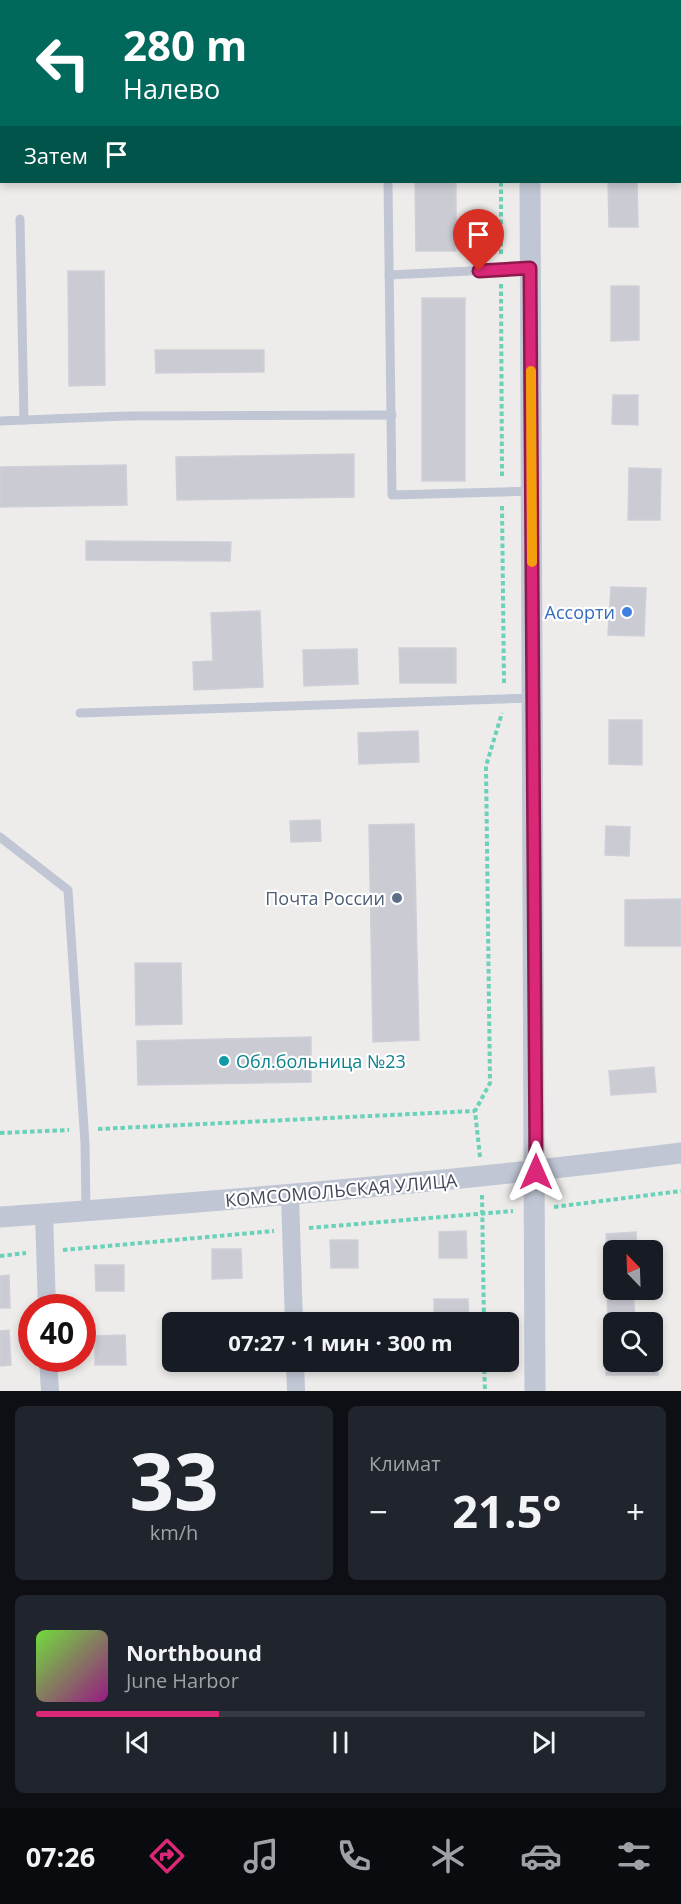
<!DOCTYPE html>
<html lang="ru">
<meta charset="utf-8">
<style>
body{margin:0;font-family:"Open Sans",sans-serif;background:#20242c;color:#f1f3f6;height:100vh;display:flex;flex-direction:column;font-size:22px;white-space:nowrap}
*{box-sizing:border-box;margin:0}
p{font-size:20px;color:#9ea1a6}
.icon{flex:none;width:33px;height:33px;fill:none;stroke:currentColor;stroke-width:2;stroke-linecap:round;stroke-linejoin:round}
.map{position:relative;height:1391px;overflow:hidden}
.panel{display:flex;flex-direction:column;gap:15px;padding:15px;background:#0d0f14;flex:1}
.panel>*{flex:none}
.hud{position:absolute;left:0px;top:0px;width:681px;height:183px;box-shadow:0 3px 9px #0003;background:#00695c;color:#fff;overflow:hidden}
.needle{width:39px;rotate:337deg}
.controls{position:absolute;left:603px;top:1240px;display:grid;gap:12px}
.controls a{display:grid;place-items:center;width:60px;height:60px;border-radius:9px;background:#171b24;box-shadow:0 3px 9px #0003;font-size:30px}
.speed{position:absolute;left:18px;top:1294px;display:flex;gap:12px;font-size:30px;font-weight:700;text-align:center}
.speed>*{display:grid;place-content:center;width:78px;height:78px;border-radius:50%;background:#171b24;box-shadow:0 3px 9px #0003;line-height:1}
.speed .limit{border:9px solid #d22;background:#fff;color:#111}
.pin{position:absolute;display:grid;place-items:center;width:51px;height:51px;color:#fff;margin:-62px -26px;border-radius:50% 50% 50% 0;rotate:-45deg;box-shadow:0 0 6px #0007}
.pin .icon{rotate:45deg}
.me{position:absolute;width:66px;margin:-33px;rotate:0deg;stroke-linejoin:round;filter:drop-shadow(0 0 4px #0008)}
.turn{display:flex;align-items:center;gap:21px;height:126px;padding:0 24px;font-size:27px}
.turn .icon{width:78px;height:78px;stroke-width:2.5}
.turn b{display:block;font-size:42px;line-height:51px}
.then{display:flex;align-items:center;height:57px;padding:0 24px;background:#0003;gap:12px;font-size:22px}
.big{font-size:45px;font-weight:700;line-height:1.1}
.panel .widget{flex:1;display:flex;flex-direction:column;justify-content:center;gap:9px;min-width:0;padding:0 21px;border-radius:9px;background:#20242c}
.panel .dial{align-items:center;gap:0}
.dial b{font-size:78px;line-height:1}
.song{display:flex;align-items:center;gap:18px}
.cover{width:72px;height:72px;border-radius:9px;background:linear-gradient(135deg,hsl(100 70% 55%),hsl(310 70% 35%))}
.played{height:6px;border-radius:3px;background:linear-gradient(90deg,#db2777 30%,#363941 30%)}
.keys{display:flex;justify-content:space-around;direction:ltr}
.heat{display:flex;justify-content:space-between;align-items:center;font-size:33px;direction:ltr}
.panel .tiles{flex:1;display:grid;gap:15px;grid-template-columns:1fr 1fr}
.widget:last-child{grid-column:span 2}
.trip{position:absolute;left:162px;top:1312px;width:357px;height:60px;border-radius:9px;background:#171b24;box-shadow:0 3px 9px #0003;font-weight:700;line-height:60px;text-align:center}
.tab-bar{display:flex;height:96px;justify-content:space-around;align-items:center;background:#090b0e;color:#9ea1a6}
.tab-bar .icon{width:42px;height:42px}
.tab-bar .current{color:#db2777}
.tab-bar b{font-size:27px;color:#f1f3f6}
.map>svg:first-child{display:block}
</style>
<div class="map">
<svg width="681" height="1391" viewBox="0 0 681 1391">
<rect width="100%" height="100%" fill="#eeeceb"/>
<g fill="#cbcbd4" stroke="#cfcfd8" stroke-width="1.5">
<polygon points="415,182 456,182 456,251 416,251"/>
<polygon points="608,182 637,182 638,227 609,227"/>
<polygon points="68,271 104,271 105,385 69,386"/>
<polygon points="611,286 639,286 639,340 611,341"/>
<rect x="422" y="298" width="43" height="183"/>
<polygon points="155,350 264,350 264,372 156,373"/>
<polygon points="613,395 638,395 638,425 612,424"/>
<polygon points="354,454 354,497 177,500 176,457"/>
<polygon points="126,465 127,505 0,507 0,467"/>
<polygon points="629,468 661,469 660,520 628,520"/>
<polygon points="86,541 231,542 230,561 86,560"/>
<polygon points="611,587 646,588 644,636 608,635"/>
<polygon points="260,611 263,687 194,690 193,662 213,661 211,613"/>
<polygon points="399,648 456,648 456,683 400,683"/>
<polygon points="357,649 358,684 304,686 303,650"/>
<polygon points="609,720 642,720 642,765 609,764"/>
<polygon points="418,731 419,762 359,764 358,733"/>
<polygon points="320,820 321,841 291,842 290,821"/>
<polygon points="414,824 419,1040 373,1042 369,825"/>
<polygon points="606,826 630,827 629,856 605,855"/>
<polygon points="681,899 681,946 625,946 625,900"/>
<polygon points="135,963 181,963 182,1024 136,1025"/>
<polygon points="311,1037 311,1082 138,1085 137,1041"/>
<polygon points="654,1067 656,1092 611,1095 609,1071"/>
<polygon points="466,1231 467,1258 439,1258 439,1232"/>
<polygon points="636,1232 637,1251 614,1251 614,1262 608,1262 606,1234"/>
<polygon points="330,1240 358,1240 358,1268 331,1268"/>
<polygon points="212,1249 241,1249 242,1278 212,1279"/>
<polygon points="95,1265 124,1265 124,1291 96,1291"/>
<polygon points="9,1275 10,1308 0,1308 0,1276"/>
<polygon points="633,1292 635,1319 608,1321 607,1294"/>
<polygon points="434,1299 468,1299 469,1323 434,1323"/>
<polygon points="9,1330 11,1365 0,1366 0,1331"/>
<polygon points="125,1335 126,1365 95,1365 95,1336"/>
<polygon points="606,1350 614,1350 614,1362 652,1362 652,1350 658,1350 658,1375 606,1375"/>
<polygon points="326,1362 355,1362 355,1368 326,1369"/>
<polygon points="422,1362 469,1362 470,1366 422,1367"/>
</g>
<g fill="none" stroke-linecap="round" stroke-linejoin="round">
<g stroke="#6bd1b9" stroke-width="4" stroke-dasharray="4.5 3" stroke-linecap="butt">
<polyline points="501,0 501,2"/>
<polyline points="501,182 501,255"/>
<polyline points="501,284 502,477"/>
<polyline points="502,506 504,684"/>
<polyline points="98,1129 475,1111"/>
<polyline points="0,1133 69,1130"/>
<polyline points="480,1157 475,1111 490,1083 486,766 502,713"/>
<polyline points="482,1195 484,1323"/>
<polyline points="554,1207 681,1191"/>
<polyline points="309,1228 513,1211"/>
<polyline points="63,1250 274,1231"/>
<polyline points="0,1256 26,1253"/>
<polyline points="484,1362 485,1391"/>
</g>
<g stroke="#c0c6d4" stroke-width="9">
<polyline points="123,0 123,2"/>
<polyline points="370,0 370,2"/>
<polyline points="388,182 392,495 532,491"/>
<polyline points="20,219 24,420"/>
<polyline points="389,275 530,268"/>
<polyline points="0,421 126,416 392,415"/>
<polyline points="80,713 533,698"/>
<polyline points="0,837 68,890 85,1143 86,1211"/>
</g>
<g stroke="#c0c6d4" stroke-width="18">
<polyline points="290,1195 294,1323"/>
<polyline points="44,1214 47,1308"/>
<polyline points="48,1359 50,1391"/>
<polyline points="295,1362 296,1391"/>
</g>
<g stroke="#c0c6d4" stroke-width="21">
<polyline points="529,0 529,2"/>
<polyline points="530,182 535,1391"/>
<path d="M 0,1217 C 228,1201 455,1182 681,1153"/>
</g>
</g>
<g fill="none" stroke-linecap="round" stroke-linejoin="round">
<g stroke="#8e194d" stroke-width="15">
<polyline id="route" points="479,271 530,268 536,1172"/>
</g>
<use href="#route" stroke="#db2777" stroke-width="10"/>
<polyline stroke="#f59e0b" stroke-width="10" points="531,371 532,562"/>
</g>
<circle fill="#3f7fe0" stroke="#fff" stroke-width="2" cx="627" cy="612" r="6"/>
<circle fill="#5c6f8a" stroke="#fff" stroke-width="2" cx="397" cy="898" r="6"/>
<circle fill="#0f9aa8" stroke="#fff" stroke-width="2" cx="224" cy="1061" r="6"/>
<g text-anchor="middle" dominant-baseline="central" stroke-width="4.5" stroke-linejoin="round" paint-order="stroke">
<g font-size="18" fill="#366cbe" stroke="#fff" text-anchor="end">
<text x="615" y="612">Ассорти</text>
</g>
<g font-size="18" fill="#4e5e75" stroke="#fff" text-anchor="end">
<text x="385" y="898">Почта России</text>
</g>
<g font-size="18" fill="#0d838f" stroke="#fff" text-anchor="start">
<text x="236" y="1061">Обл.больница №23</text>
</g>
<g font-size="18" fill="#43495a" stroke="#fff">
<text transform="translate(341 1190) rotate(-5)">КОМСОМОЛЬСКАЯ УЛИЦА</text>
</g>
</g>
</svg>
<div class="controls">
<a><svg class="needle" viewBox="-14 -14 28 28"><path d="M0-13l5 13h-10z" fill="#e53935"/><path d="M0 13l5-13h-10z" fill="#9ea1a6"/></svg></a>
<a><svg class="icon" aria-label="search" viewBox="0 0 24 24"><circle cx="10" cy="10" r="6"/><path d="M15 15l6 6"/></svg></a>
</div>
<div class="speed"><div class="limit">40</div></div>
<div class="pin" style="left:479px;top:271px;background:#d93025"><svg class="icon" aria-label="arrive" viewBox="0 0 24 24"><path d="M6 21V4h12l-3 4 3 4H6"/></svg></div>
<svg class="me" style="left:536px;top:1172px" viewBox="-20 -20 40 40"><path d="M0-17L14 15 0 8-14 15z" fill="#db2777" stroke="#fff" stroke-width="4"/></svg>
<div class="trip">07:27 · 1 мин · 300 m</div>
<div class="hud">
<div class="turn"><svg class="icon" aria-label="left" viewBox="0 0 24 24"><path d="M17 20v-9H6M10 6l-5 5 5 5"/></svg><div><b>280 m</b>Налево</div></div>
<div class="then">Затем<svg class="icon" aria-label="arrive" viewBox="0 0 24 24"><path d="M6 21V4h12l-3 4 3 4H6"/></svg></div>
</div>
</div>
<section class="panel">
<div class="tiles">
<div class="widget dial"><b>33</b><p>km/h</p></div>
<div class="widget"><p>Климат</p>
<div class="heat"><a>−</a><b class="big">21.5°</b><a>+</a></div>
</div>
<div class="widget">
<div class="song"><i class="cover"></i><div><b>Northbound</b><p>June Harbor</p></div></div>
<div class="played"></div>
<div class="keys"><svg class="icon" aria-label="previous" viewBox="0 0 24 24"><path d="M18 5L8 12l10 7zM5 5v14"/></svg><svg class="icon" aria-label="pause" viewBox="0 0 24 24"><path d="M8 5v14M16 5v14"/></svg><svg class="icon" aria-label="next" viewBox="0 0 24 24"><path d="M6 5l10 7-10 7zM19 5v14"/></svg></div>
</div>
</div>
</section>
<nav class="tab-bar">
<b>07:26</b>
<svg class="icon current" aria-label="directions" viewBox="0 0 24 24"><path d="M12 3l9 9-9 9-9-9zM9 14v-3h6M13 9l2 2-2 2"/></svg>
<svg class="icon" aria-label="music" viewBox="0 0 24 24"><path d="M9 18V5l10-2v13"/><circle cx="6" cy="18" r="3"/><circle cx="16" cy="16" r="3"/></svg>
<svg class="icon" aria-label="phone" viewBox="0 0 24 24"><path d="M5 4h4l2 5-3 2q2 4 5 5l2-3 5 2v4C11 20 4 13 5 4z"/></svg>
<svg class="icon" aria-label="climate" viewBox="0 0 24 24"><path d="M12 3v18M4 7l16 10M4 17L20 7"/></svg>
<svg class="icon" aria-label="car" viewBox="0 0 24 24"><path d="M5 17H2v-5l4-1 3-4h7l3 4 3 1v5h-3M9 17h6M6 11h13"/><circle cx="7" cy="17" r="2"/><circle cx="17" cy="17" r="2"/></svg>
<svg class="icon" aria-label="filters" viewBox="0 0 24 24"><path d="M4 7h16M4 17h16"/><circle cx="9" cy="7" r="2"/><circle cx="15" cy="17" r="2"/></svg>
</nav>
